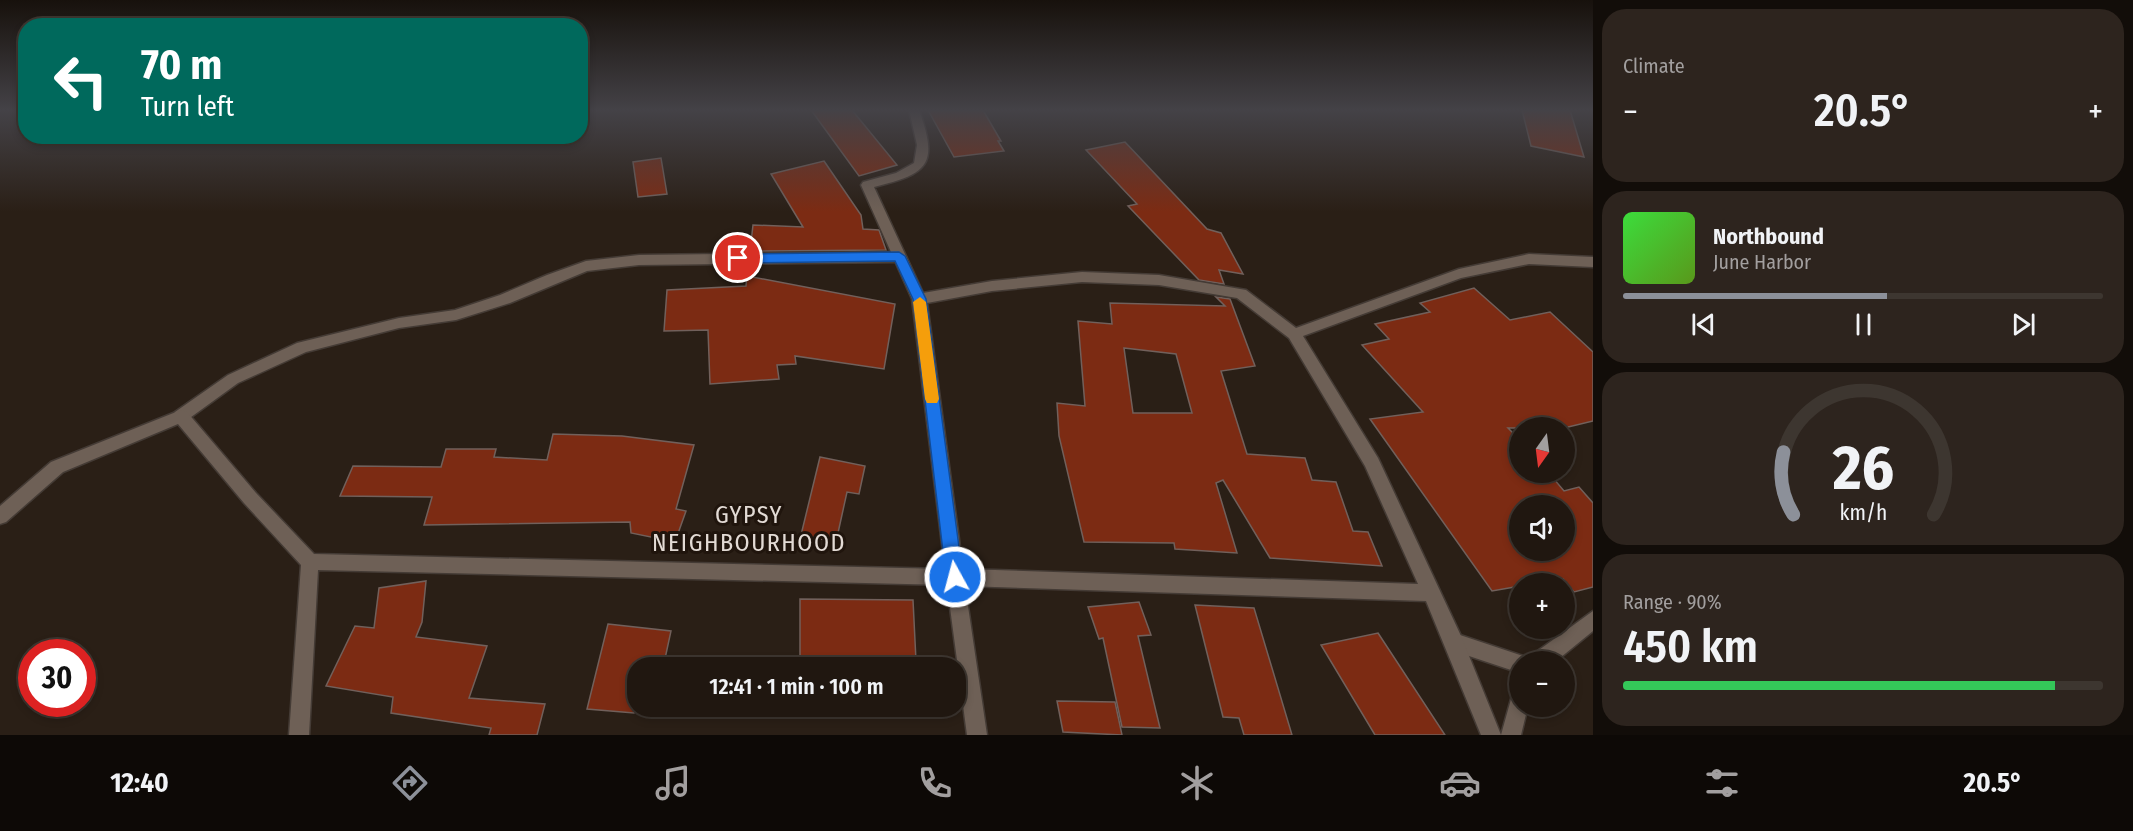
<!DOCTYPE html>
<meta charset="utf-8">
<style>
body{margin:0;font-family:"Fira Sans Condensed",sans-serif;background:#2d241e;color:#f1f3f6;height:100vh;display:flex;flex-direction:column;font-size:22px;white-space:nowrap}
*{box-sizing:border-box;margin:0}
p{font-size:20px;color:#a29f9f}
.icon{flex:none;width:33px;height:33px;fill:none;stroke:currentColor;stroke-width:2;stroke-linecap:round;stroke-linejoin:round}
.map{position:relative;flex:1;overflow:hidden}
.panel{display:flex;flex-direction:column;gap:9px;padding:9px;background:#120d09;width:540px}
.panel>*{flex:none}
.hud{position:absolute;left:18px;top:18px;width:570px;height:126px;border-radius:24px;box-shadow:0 3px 9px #0003,0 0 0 2px #3d3630;background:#00695c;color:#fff;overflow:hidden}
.needle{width:39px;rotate:194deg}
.tools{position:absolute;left:1509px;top:417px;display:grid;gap:12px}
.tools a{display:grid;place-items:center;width:66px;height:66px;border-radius:50%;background:#201710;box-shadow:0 3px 9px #0003,0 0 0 2px #3d3630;font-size:30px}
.speed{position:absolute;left:18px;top:639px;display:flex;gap:12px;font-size:30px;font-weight:700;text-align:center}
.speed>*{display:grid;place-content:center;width:78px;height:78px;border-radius:50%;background:#201710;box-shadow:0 3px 9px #0003,0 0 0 2px #3d3630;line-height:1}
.speed .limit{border:9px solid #d22;background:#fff;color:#111}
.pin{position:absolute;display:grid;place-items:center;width:51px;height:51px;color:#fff;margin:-26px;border:3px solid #fff;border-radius:50%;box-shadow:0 2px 6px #0007}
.me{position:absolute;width:66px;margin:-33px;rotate:353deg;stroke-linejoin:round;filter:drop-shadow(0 0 4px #0008)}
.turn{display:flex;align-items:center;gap:21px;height:126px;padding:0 24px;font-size:27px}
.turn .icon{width:78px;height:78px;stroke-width:2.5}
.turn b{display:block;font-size:42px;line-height:51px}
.big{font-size:45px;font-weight:600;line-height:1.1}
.panel .card{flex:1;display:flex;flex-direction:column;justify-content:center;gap:9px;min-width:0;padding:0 21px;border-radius:24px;background:#2d241e}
.panel .dial{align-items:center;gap:0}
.dial svg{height:156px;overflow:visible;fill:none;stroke:#3d3630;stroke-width:7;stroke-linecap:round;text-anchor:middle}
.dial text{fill:#f1f3f6;stroke:none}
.song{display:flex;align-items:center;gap:18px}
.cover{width:72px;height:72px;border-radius:9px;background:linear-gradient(135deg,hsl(120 70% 55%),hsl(90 70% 35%))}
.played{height:6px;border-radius:3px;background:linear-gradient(90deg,#8c9099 55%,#3d3630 55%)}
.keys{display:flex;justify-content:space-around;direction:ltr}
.heat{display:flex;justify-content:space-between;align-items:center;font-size:33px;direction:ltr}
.charge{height:9px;border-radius:4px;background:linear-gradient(90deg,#34c759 90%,#3d3630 0)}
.trip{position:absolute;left:627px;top:657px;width:339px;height:60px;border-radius:24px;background:#201710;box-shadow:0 3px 9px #0003,0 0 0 2px #3d3630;font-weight:600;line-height:60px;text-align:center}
.tab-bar{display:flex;height:96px;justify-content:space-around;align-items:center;background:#0d0906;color:#a29f9f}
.tab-bar .icon{width:42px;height:42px}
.tab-bar .current{color:#8c9099}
.tab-bar b{font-size:27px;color:#f1f3f6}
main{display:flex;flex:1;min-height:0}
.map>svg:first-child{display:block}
</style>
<main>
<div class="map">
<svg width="1593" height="735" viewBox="0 0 1593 735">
<rect width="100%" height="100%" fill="#2a1f16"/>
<g fill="#7c2b13" stroke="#71605b" stroke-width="1.5" fill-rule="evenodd">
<polygon points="811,110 852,110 897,165 859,176"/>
<polygon points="928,110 983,110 1001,141 998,141 1004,151 954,157"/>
<polygon points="1522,110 1570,110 1584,157 1531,146"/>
<polygon points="1125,142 1207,229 1221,233 1243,274 1219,270 1224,284 1199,280 1128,206 1137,204 1086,150"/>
<polygon points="661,158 667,194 638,197 633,162"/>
<polygon points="824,161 861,215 863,229 879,230 886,250 750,251 753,225 803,227 771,174"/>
<polygon points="747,276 895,304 884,369 795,356 796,364 777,365 779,379 710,384 708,330 664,331 667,290 746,286"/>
<path d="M 1474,288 L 1510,320 L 1550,312 L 1593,352 L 1593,421 L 1564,428 L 1508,428 L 1520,440 L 1520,472 L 1548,472 L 1564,491 L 1579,487 L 1593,503 L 1593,587 L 1574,592 L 1563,579 L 1520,584 L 1520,586 L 1492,591 L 1370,419 L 1423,412 L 1362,345 L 1389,339 L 1375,324 L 1430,312 L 1420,303 ZM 1520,506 L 1564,506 L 1564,550 L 1520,550 Z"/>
<path d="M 1216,297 L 1230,299 L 1255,366 L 1221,371 L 1247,454 L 1305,458 L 1312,480 L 1336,482 L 1353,531 L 1368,532 L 1382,566 L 1270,558 L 1223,480 L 1216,483 L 1237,553 L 1175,549 L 1174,543 L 1084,542 L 1059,436 L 1057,403 L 1085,406 L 1078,321 L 1112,324 L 1110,303 L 1225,306 ZM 1124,348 L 1176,354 L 1192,413 L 1133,413 Z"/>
<polygon points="553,434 622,436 694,445 676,509 686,511 675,542 631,533 630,522 424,525 432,497 340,496 353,466 441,467 446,449 496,449 494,457 547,460"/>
<polygon points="820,457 865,466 859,494 847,492 836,542 801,535"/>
<polygon points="426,581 422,622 416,637 487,646 469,698 545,704 537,735 489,735 491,728 391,713 393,697 326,686 355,626 374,628 379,588"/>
<polygon points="800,599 913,600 916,661 876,658 877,668 800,668"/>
<polygon points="1139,602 1151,635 1138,636 1160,728 1122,727 1103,638 1099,639 1088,607"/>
<polygon points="1195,605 1254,608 1292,735 1244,735 1239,718 1223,717"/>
<polygon points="608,624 671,631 663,668 638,668 638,698 634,713 587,709"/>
<polygon points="1378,633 1445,735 1375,735 1321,645"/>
<polygon points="1057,701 1115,702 1122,735 1063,732"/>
</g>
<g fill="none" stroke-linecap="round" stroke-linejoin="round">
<g stroke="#443b35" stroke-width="3">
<g id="service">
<polygon points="899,252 906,257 899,262 639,265 587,271 510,303 456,320 399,328 306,352 238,383 187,420 181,422 175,420 173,416 175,412 228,375 297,343 399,318 455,310 500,295 547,275 586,261 639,255"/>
<polygon points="1593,611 1593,631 1555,662 1530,662 1532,655"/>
<polygon points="1454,633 1520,655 1527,657 1529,662 1520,662 1520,673 1454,651 1447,648 1445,642 1447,636"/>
<polygon points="1520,689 1520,706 1528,706 1521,735 1501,735 1513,692"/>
</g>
</g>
<g stroke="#443b35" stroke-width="3">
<path id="minor" d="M 909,110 L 919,110 C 939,165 928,174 874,187 L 923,293 L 992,281 L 1082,272 L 1159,275 L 1246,290 L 1296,328 L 1459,269 L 1529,254 L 1593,257 L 1593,267 L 1529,264 L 1461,278 L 1303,336 L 1378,458 L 1461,636 L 1501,735 L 1481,735 L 1426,601 L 965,586 L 987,735 L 967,735 L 947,585 L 318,570 L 309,735 L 289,735 L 301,565 L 244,503 L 178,424 L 63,472 L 6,522 L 0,524 L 0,506 L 51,462 L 181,410 L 187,412 L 256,493 L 314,554 L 945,569 L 912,299 L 861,185 L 863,182 L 896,173 L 914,163 L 917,145 ZM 1082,282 L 1159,285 L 1237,298 L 1289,338 L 1365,466 L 1418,584 L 963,569 L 927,303 L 992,291 Z"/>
</g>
<use href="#service" fill="#6e6056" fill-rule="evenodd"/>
<use href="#minor" fill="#6e6056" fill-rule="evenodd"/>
</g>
<linearGradient id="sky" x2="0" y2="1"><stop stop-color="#17110c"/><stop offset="0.52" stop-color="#444247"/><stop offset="1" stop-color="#444247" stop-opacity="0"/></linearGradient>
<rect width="1593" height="212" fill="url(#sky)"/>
<polygon fill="#1a73e8" stroke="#114b97" stroke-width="1.5" points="899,252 905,256 926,299 963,577 960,583 955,585 949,583 946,577 913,299 895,261 738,263 732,258 738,254"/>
<polygon fill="#f59e0b" points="920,297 926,302 939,399 937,403 927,403 925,399 913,302"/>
<g text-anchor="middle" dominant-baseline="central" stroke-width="6" stroke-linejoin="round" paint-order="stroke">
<g font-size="24" letter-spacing="1.5" fill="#e3dbd5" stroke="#20150d">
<text x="749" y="515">GYPSY<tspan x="749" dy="28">NEIGHBOURHOOD</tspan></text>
</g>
</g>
</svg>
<div class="tools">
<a><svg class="needle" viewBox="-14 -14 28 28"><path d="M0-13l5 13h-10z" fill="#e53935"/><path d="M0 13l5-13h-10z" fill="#a29f9f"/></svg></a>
<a><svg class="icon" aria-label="sound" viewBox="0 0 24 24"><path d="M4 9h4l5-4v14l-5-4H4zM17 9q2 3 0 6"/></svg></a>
<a>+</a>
<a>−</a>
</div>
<div class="speed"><div class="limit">30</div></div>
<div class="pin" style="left:738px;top:258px;background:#d93025"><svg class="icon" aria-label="arrive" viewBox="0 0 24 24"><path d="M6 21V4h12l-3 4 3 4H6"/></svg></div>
<svg class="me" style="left:955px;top:577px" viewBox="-20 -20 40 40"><circle r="17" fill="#1a73e8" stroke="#fff" stroke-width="3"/><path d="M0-11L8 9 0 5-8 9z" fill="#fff"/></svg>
<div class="trip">12:41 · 1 min · 100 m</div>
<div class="hud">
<div class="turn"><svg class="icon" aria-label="left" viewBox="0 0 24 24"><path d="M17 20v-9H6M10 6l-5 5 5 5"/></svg><div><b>70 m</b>Turn left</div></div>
</div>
</div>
<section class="panel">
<div class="card"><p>Climate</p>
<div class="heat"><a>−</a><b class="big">20.5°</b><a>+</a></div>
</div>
<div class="card">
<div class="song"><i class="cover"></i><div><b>Northbound</b><p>June Harbor</p></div></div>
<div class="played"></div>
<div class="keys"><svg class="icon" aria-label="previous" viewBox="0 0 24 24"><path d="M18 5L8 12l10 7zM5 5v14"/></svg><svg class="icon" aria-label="pause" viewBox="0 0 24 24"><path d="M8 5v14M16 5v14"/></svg><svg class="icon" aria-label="next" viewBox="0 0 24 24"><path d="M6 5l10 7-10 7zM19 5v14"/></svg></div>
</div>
<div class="card dial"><svg viewBox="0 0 100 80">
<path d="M14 69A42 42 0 1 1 86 69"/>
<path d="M14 69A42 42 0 0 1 9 37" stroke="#8c9099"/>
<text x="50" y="56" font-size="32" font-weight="700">26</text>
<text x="50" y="72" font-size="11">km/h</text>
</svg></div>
<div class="card"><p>Range · 90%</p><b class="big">450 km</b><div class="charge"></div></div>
</section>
</main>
<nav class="tab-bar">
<b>12:40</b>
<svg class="icon current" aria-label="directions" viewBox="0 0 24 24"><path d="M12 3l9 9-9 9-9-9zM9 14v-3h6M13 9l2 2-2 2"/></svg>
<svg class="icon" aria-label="music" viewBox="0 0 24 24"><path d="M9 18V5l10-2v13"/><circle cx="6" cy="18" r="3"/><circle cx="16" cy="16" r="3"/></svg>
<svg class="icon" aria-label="phone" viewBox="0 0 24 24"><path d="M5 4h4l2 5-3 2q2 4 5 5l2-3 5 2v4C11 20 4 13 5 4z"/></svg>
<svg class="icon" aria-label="climate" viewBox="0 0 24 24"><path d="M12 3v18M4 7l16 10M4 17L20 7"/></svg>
<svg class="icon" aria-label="car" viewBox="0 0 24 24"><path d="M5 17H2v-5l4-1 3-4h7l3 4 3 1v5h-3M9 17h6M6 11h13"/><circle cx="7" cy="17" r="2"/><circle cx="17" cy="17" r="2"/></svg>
<svg class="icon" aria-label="filters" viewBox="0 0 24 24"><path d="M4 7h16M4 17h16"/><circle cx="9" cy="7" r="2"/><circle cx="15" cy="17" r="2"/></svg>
<b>20.5°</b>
</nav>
